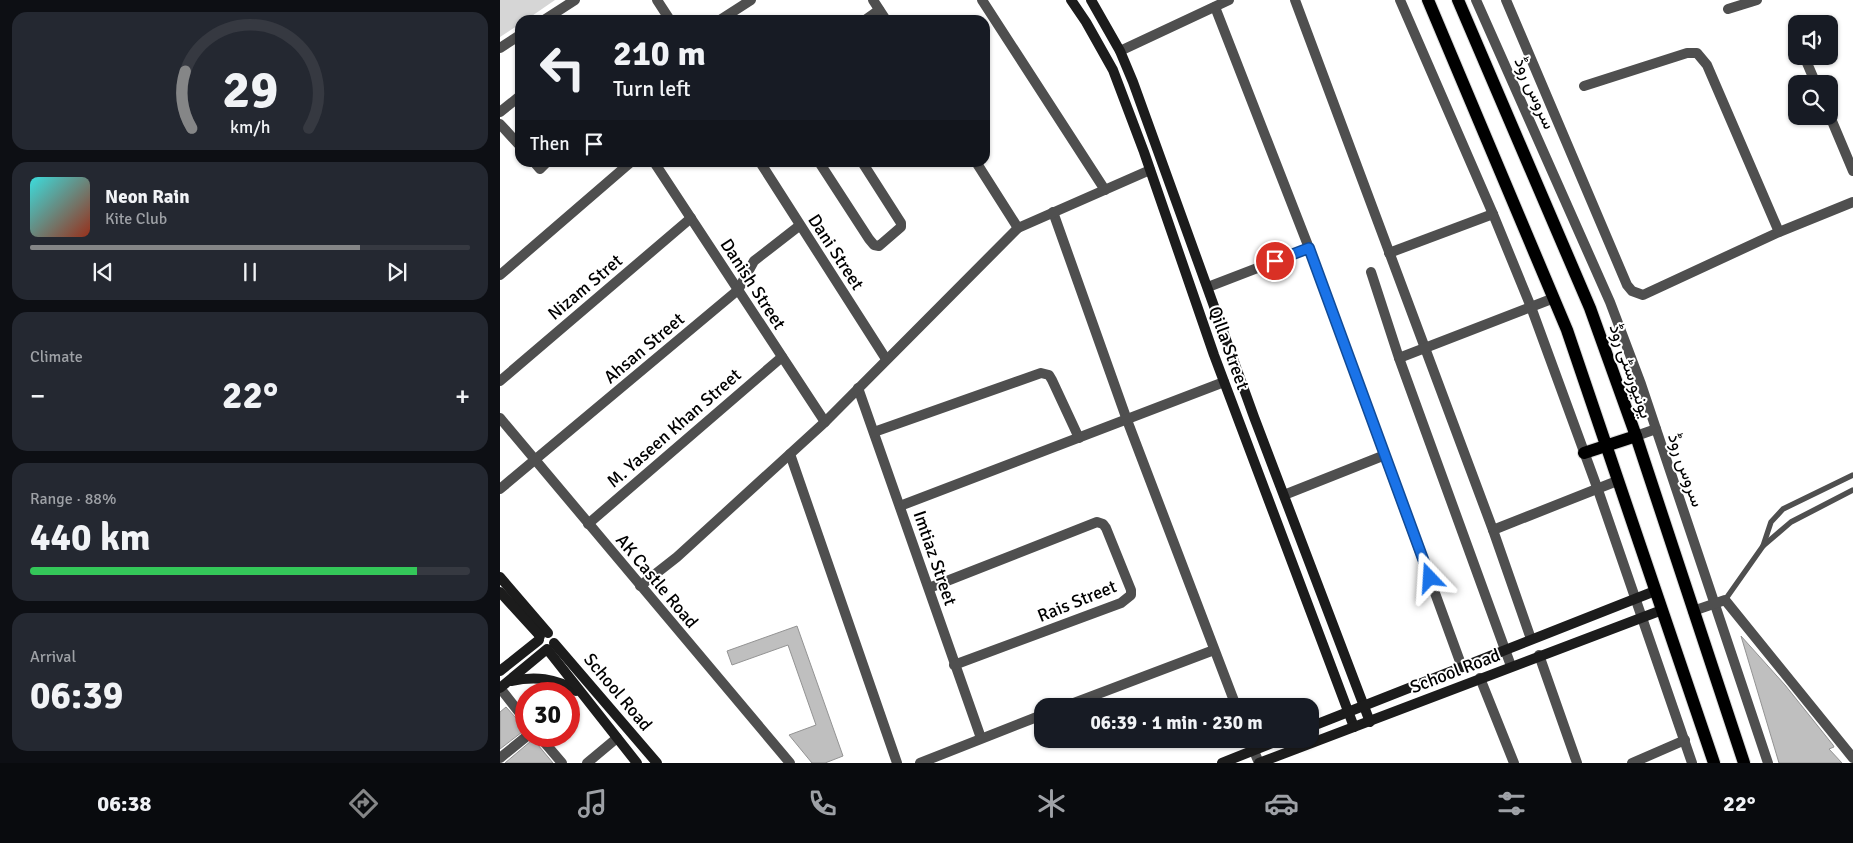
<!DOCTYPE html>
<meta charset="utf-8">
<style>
body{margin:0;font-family:Signika,Vazirmatn,sans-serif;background:#242831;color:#f1f3f6;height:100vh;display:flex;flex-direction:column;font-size:19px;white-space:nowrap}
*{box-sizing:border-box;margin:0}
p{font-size:16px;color:#9ea1a6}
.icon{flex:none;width:28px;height:28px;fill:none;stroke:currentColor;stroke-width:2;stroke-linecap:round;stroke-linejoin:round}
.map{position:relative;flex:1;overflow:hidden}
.panel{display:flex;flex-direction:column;gap:12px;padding:12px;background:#0d0f14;width:500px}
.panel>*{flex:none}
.banner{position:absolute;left:15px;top:15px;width:475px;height:152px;border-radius:15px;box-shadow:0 1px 4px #0004;background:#171b24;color:#f1f3f6;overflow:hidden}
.controls{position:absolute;left:1288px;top:15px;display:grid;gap:10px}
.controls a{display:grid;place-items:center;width:50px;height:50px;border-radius:10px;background:#171b24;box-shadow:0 1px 4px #0004;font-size:25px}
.speed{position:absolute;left:15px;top:682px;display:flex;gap:10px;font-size:25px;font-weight:700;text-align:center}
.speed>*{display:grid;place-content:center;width:65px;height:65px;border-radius:50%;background:#171b24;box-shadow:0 1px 4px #0004;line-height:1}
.speed .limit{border:8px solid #d22;background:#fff;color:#111}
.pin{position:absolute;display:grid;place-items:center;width:42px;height:42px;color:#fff;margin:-21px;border:2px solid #fff;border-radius:50%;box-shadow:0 1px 5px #0007}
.me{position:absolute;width:55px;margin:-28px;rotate:340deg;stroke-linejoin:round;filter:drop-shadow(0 0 4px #0008)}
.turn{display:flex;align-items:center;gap:18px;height:105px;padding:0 15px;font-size:22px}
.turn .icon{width:65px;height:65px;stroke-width:2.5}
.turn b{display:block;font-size:35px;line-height:42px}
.then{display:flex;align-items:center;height:48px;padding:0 15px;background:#0003;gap:10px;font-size:19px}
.big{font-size:38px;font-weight:700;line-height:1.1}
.panel .card{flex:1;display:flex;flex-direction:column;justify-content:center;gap:8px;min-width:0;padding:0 18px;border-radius:15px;background:#242831}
.panel .dial{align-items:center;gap:0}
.dial svg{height:130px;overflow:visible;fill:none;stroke:#363941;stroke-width:7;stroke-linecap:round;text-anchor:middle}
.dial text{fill:#f1f3f6;stroke:none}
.song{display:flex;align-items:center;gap:15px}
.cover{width:60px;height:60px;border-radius:8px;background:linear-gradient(135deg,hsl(180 70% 55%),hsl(10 70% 35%))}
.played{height:5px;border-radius:2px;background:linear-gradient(90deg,#858687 75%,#363941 75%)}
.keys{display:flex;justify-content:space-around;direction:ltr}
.heat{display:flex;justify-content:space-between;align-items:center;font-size:28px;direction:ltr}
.charge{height:8px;border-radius:4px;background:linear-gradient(90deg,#34c759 88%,#363941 0)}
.trip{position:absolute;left:534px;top:698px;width:285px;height:50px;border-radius:15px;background:#171b24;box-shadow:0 1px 4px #0004;font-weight:700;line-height:50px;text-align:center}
.dock{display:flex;height:80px;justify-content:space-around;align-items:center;background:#090b0e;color:#9ea1a6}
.dock .icon{width:35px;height:35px}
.dock .current{color:#858687}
.dock b{font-size:22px;color:#f1f3f6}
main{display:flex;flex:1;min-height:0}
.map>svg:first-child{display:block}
</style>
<main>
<section class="panel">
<div class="card dial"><svg viewBox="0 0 100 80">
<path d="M14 69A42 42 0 1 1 86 69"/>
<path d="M14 69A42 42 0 0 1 10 34" stroke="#858687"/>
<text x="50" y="56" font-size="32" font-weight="700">29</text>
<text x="50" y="72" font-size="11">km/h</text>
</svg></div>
<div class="card">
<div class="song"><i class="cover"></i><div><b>Neon Rain</b><p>Kite Club</p></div></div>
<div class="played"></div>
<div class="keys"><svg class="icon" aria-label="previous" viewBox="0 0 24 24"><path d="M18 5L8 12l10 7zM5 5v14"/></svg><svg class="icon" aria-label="pause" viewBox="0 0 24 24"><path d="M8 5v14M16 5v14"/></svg><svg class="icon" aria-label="next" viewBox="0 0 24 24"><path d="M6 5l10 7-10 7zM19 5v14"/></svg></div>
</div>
<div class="card"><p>Climate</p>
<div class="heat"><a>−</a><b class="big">22°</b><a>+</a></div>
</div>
<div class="card"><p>Range · 88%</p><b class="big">440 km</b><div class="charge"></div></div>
<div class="card"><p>Arrival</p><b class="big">06:39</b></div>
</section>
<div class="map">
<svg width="1353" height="763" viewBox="0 0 1353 763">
<rect width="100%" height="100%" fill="#fff"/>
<polygon fill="#d6d6d6" points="0,0 55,0 26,20 20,20 20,24 0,37"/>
<g fill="#bfbfbf" stroke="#939393">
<polygon points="297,626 343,756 325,763 312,763 289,735 316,725 288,645 232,665 227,651"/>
<polygon points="1241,636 1285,685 1333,745 1334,747 1329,749 1342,763 1279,763"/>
<polygon points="6,707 26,729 0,749 0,712"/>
<polygon points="33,739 53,763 5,763 31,741"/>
</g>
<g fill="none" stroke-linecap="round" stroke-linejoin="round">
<g stroke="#dbdbdb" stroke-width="14">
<g id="primary">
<polyline points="928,0 1067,330 1214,763"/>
<polyline points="958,0 1090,308 1136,436 1244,763"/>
<polyline points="1084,453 1136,436"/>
</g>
</g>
<g stroke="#4f4f4f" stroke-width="5.5">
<polyline points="1263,546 1291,522 1353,490"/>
<polyline points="1225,600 1263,546 1271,522 1283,509 1353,475"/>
</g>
<g stroke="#4f4f4f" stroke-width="10">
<polyline points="157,0 170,20"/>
<polyline points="373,0 386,20"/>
<polyline points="482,0 605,190"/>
<polyline points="795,0 993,530 1031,639"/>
<polyline points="900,0 993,214 1031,307 1098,490 1192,763"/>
<polyline points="976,0 1110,302 1141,384 1268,763"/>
<polyline points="1006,0 1127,285 1132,291 1143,295 1279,232 1353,202"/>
<polyline points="715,7 809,248 962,667"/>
<polyline points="1228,9 1257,0"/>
<polyline points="44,20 75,0"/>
<polyline points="220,20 251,0"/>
<polyline points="365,20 379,10"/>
<polyline points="0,48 20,35"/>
<polyline points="620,51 729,0"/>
<polyline points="1304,56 1316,84"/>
<polyline points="1084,86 1187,53 1197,53 1207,65 1279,232"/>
<polyline points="0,112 20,96"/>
<polyline points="1329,114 1353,171"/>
<polyline points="0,124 20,146"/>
<polyline points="34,162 40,169 47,162"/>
<polyline points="154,162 325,422"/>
<polyline points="260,162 386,359"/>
<polyline points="319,162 369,239 374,245 379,246 401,227 401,223 362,162"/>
<polyline points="476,162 518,228"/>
<polyline points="553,212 627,420 736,706"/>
<polyline points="889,253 993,214"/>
<polyline points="871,272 899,358 1011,666"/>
<polyline points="0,275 131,162"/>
<polyline points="708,287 809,248"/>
<polyline points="899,358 1054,298"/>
<polyline points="0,381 191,218"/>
<polyline points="358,388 481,738"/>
<polyline points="0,418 290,763"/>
<polyline points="374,432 541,373 549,375 552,380 579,438"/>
<polyline points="1136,436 1156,429"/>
<polyline points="290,454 397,763"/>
<polyline points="0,489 238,290 254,261 299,226"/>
<polyline points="784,495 885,455"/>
<polyline points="400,506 724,382"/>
<polyline points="88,524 282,357"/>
<polyline points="993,530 1117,481"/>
<polyline points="140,586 177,557 325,422 518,228 650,170"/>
<polyline points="429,588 597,522 603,524 606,528 631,590 631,595 621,603 454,665"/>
<polyline points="1193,611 1225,600 1353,758"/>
<polyline points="1039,655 1077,763"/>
<polyline points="980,678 1014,763"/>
<polyline points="0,688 26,721"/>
<polyline points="566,706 714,650"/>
<polyline points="39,736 62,763"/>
<polyline points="749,739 759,763"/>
<polyline points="0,758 27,736"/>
<polyline points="87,763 117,738"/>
<polyline points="420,763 542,715"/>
<polyline points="1132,763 1185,740"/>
</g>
<g stroke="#1c1c1c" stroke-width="10">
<polyline points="571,0 586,22 613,70 644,152 714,355 854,727"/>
<polyline points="591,0 620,51 633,82 754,417 870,722"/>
<polyline points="0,577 48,633"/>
<polyline points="0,592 40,636"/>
<polyline points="54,643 157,763"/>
<polyline points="0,671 39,640"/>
<path d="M 11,681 C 35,676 55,678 76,691"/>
<polyline points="0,688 47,649 137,763"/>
<polyline points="810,727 1155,591"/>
<polyline points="722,763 782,739"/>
<polyline points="759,763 1162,610"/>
</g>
<use href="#primary" stroke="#000" stroke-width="12"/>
</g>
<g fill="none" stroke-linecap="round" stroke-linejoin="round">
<g stroke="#114b97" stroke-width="12">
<polyline id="route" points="775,261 809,248 930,578"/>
</g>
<use href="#route" stroke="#1a73e8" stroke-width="9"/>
</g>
<g text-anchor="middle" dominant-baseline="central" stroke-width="4" stroke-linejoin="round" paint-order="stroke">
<g font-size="18" fill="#000" stroke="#fff">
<text transform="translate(1035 93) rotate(66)">سروس روڈ</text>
<text transform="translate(336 252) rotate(57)">Dani Street</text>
<text transform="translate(253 284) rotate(57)">Danish Street</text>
<text transform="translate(85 287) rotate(-40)">Nizam Stret</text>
<text transform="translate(144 348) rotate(-40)">Ahsan Street</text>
<text transform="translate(729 348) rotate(70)">Qilla Street</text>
<text transform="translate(1131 371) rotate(71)">یونیورسٹی روڈ</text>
<text transform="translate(174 428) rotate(-41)">M. Yaseen Khan Street</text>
<text transform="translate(1186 470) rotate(71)">سروس روڈ</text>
<text transform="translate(435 558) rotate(71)">Imtiaz Street</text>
<text transform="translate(157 581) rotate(50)">AK Castle Road</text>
<text transform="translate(577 601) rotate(-22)">Rais Street</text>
<text transform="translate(955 671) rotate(-21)">School Road</text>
<text transform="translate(118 692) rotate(50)">School Road</text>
</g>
</g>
</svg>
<div class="controls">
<a><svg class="icon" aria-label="sound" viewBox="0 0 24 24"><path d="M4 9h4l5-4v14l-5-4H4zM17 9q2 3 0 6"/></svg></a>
<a><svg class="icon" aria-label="search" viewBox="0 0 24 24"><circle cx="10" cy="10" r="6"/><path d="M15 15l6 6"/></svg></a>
</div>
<div class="speed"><div class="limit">30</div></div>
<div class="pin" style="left:775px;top:261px;background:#d93025"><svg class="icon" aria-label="arrive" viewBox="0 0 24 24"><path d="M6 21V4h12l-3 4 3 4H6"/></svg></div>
<svg class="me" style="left:930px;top:578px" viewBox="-20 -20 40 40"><path d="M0-17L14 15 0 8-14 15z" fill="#1a73e8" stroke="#fff" stroke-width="4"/></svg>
<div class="trip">06:39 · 1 min · 230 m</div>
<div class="banner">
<div class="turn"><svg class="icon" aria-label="left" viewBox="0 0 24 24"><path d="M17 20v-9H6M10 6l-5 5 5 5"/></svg><div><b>210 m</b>Turn left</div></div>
<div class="then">Then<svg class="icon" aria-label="arrive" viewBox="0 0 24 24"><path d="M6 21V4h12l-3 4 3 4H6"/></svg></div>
</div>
</div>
</main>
<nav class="dock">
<b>06:38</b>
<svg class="icon current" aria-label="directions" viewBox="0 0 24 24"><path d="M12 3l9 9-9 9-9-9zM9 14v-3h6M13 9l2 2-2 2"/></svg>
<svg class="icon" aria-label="music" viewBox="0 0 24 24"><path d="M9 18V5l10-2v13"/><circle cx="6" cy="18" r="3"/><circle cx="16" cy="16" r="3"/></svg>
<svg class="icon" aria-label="phone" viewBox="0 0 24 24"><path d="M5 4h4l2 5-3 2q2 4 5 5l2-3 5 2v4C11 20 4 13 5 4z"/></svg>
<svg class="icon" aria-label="climate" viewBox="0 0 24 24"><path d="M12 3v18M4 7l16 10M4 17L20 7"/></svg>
<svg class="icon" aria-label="car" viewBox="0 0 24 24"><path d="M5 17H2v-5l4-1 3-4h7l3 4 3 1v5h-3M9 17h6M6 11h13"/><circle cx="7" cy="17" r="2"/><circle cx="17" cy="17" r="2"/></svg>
<svg class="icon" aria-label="filters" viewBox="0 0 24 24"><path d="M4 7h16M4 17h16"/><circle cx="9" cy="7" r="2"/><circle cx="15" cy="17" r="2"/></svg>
<b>22°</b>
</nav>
